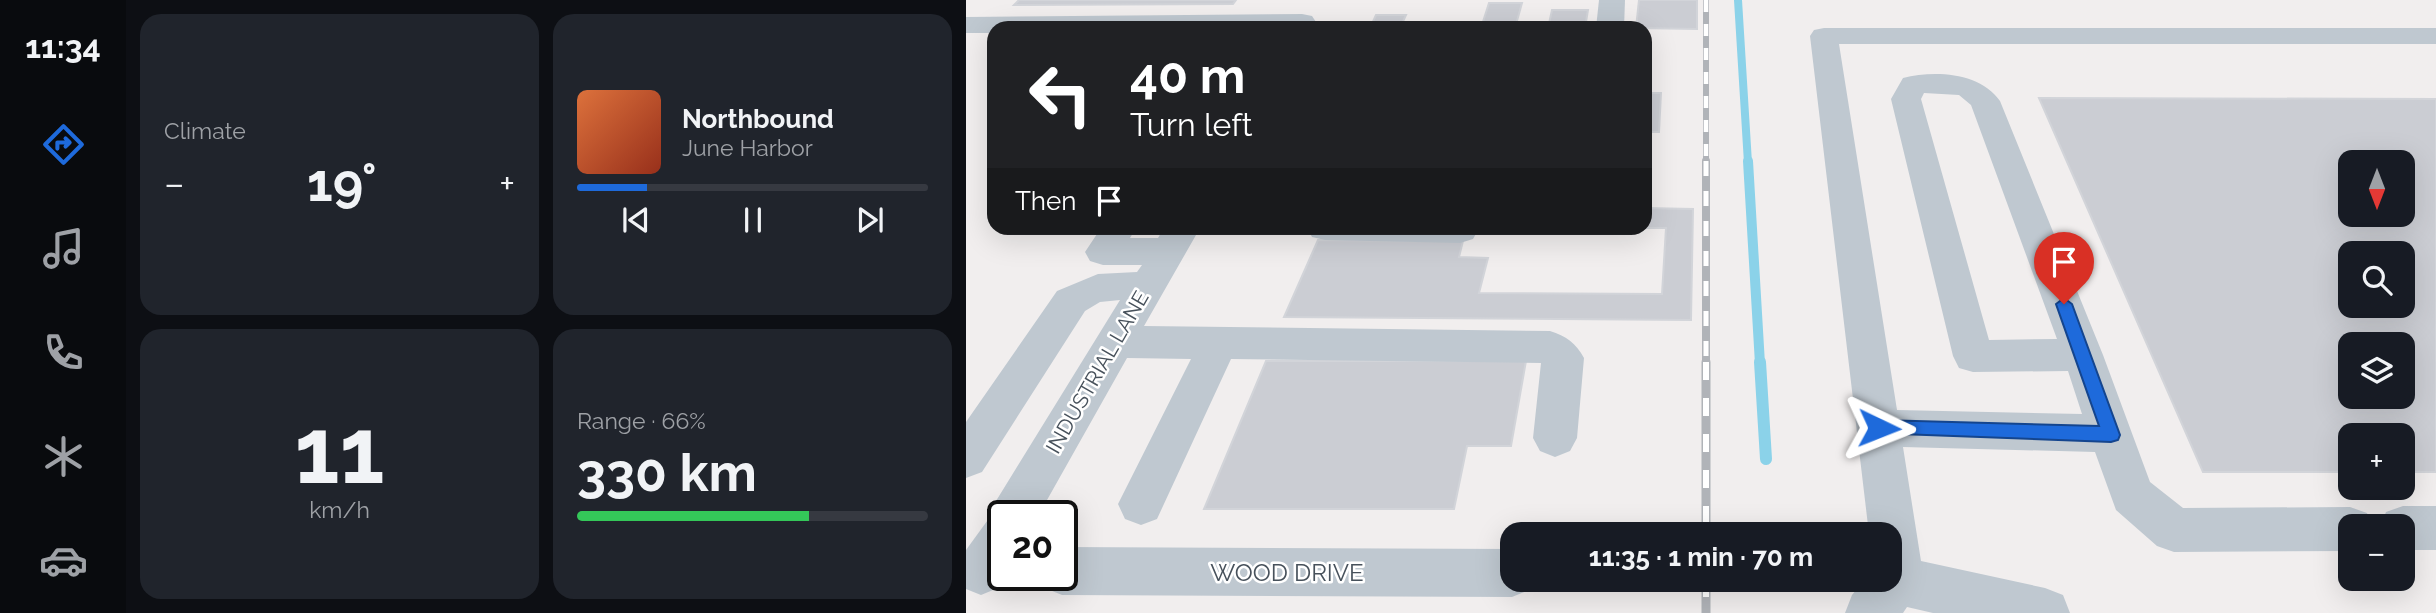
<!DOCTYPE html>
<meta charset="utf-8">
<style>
body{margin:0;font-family:Raleway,sans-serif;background:#20242c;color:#f1f3f6;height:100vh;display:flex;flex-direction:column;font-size:26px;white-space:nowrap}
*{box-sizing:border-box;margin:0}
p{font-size:23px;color:#9ea1a6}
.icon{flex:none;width:38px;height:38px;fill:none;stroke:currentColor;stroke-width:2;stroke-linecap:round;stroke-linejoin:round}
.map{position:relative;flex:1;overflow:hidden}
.panel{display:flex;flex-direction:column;gap:14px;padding:14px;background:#0d0f14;width:840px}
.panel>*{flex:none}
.top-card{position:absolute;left:21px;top:21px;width:665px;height:214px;border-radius:21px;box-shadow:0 7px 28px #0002;background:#202124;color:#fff;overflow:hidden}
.needle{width:46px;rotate:180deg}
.fabs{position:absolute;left:1372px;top:150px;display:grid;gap:14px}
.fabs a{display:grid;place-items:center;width:77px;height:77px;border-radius:14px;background:#171b24;box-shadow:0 7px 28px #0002;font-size:35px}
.speed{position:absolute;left:21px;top:500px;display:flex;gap:14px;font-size:35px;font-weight:700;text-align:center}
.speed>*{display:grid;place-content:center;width:91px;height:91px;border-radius:50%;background:#171b24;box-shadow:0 7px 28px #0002;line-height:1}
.speed .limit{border:4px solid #111;border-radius:10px;background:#fff;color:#111}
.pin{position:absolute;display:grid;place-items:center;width:60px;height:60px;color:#fff;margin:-72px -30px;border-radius:50% 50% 50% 0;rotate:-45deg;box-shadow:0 0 7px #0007}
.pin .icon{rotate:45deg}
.me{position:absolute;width:77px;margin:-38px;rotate:92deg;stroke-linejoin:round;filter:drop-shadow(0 0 5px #0008)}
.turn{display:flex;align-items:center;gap:24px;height:147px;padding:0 28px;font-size:32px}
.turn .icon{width:91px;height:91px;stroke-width:2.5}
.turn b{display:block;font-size:49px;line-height:60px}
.then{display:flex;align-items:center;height:66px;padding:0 28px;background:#0003;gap:14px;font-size:26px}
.big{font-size:52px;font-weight:700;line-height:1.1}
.panel .card{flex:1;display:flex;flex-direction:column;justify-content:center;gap:10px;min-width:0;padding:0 24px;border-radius:21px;background:#20242c}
.panel .dial{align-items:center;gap:0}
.dial b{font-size:91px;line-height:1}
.song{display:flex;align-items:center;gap:21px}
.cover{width:84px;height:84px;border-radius:10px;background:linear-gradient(135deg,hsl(20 70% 55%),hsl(10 70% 35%))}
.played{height:7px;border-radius:4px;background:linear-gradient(90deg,#1e6adb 20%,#363941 20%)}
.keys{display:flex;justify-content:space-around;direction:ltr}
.heat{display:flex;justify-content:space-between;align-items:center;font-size:38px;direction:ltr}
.charge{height:10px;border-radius:5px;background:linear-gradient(90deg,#34c759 66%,#363941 0)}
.panel .tiles{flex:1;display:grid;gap:14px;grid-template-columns:repeat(2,1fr)}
.trip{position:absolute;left:534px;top:522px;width:402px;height:70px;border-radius:21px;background:#171b24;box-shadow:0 7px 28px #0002;font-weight:700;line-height:70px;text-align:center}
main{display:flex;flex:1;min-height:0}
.tab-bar{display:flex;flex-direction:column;width:126px;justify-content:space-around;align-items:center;background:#090b0e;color:#9ea1a6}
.tab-bar .icon{width:49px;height:49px}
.tab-bar .on{color:#1e6adb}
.tab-bar b{font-size:32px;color:#f1f3f6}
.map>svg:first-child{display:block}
</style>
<main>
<nav class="tab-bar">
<b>11:34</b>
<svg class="icon on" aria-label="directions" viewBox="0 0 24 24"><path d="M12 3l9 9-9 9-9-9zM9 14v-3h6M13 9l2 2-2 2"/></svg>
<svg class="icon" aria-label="music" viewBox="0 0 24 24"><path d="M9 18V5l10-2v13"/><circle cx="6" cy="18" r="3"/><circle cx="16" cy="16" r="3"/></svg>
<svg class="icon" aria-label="phone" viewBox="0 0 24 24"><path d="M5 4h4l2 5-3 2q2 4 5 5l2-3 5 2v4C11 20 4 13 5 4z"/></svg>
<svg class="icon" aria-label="climate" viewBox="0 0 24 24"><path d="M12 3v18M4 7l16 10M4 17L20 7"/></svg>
<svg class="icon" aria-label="car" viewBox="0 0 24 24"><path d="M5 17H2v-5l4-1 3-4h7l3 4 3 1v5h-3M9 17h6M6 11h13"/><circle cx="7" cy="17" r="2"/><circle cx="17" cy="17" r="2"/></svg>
</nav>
<section class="panel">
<div class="tiles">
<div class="card"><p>Climate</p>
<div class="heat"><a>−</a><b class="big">19°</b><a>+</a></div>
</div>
<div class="card">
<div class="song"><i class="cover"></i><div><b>Northbound</b><p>June Harbor</p></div></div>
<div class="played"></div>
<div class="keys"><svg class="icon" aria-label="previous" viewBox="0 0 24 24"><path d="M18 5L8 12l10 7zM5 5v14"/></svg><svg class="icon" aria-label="pause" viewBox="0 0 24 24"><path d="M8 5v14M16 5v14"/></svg><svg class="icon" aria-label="next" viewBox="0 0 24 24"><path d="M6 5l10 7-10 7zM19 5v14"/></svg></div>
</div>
<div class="card dial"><b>11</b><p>km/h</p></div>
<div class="card"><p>Range · 66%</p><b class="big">330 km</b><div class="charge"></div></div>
</div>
</section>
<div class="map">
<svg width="1470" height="613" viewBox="0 0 1470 613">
<rect width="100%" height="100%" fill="#f1eeee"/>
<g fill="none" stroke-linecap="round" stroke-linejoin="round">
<polyline stroke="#8bd2e9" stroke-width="8" points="772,0 782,163"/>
<polyline stroke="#8bd2e9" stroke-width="10" points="782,161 794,364"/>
<polyline stroke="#8bd2e9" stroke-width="12" points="794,362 800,459"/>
</g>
<g fill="#cbcdd3" stroke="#d2d4d9" stroke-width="2" fill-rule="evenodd">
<polygon points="53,0 270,0 267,4 48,5"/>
<polygon points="673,0 731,0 731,29 670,28"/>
<polygon points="523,3 556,3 549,28 515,28"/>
<polygon points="586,10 622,10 619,28 582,28"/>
<polygon points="410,15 440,15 434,28 404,28"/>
<polygon points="679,93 695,93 693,132 679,132"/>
<path d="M 1073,98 L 1470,99 L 1470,472 L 1437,472 L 1437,436 L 1384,436 L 1384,472 L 1237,472 ZM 1384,163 L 1437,163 L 1437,215 L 1384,215 ZM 1384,254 L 1437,254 L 1437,306 L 1384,306 ZM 1384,345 L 1437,345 L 1437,397 L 1384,397 Z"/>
<polygon points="679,208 727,209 725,320 318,317 352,240 497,241 493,257 522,258 513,293 696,294 700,228 650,228 679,228"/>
<polygon points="300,361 560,361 545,446 501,446 488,509 238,509"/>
</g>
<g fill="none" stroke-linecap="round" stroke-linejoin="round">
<g fill="#bfc8d0" fill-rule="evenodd">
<polygon points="633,0 659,0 658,28 630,28"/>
<polygon points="336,14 346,16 350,22 346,28 28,28 28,33 0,33 0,17"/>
<path d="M 858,28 L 1470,28 L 1470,44 L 873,44 L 931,410 L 1116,414 L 1102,371 L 1007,372 L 993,368 L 987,356 L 925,99 L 937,78 C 968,70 1014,72 1034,101 L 1137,355 L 1184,482 L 1217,508 L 1384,507 L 1401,513 L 1407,527 L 1384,527 L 1384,551 L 1208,552 L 1191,546 L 1150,510 L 1129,452 L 937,447 L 955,561 L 1079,588 L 1097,595 L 1104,613 L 967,613 L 941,607 L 937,613 L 879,613 L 886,595 L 899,579 L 924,579 L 924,534 L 903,534 L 844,36 L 848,30 ZM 958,93 L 993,95 L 1005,105 L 1091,339 L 1023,340 L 955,99 Z"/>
<path d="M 135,228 L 170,228 L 164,238 L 192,238 L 198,228 L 234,228 L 178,326 L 584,331 C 600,336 610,343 618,358 L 611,438 L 604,451 L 589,457 L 574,451 L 567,438 L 575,363 L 265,359 L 191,519 L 175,525 L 159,519 L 152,504 L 225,359 L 161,358 L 72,516 L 37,516 L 39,576 L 32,588 L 15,595 L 0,589 L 0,550 L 24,517 L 30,501 L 154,300 L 134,302 L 119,311 L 16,472 L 0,478 L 0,422 L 91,291 L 132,274 L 171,272 L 176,265 L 137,265 L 124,261 L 119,252 Z"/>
<polygon points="341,228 510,228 512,230 507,239 494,243 359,240 346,237"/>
<polygon points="1437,506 1470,506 1470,550 1437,550 1437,527 1414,527 1420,512"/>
<polygon points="96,547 546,549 546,579 568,579 563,590 546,597 96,595 79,588 74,576 96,576"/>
</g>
<g stroke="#b0b3b8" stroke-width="6">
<polyline id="rail-far2" points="740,0 740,163"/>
</g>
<g stroke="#b0b3b8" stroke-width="8">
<polyline id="rail-far1" points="740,161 740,364"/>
</g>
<g stroke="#b0b3b8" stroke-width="9">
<g id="rail">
<polyline points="740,362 740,534"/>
<polyline points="740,579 740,613"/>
</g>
</g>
<use href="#rail-far2" stroke="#fff" stroke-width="4.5" stroke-dasharray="12" stroke-linecap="butt"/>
<use href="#rail-far1" stroke="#fff" stroke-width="5" stroke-dasharray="15" stroke-linecap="butt"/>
<use href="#rail" stroke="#fff" stroke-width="6" stroke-dasharray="18" stroke-linecap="butt"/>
</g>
<polygon fill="#1e6adb" stroke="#14458e" stroke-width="2" points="1098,298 1106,304 1154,435 1152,440 1145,442 907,433 904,428 907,422 913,420 1133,426 1090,304"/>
<g text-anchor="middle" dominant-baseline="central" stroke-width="5" stroke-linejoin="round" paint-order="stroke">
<g font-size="21" fill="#47515b" stroke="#fff">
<text transform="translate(131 372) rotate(-60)">INDUSTRIAL LANE</text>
</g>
<g font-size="24" fill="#47515b" stroke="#fff">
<text x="321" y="572">WOOD DRIVE</text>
</g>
</g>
</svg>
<div class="fabs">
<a><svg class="needle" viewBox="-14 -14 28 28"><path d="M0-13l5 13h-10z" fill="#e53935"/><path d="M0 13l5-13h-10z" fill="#9ea1a6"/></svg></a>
<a><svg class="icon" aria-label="search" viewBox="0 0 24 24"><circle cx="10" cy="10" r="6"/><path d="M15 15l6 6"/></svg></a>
<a><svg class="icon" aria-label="layers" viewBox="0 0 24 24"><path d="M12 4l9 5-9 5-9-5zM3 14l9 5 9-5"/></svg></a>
<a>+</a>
<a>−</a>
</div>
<div class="speed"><div class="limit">20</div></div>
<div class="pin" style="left:1098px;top:304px;background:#d93025"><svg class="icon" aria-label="arrive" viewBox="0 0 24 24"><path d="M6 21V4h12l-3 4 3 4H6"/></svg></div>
<svg class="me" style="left:913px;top:428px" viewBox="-20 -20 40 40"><path d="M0-17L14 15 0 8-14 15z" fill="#1e6adb" stroke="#fff" stroke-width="4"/></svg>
<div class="trip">11:35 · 1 min · 70 m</div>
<div class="top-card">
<div class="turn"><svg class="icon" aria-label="left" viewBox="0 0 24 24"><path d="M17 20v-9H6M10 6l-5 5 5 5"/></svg><div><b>40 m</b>Turn left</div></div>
<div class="then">Then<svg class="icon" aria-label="arrive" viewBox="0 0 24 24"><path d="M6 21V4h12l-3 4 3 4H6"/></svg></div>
</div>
</div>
</main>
